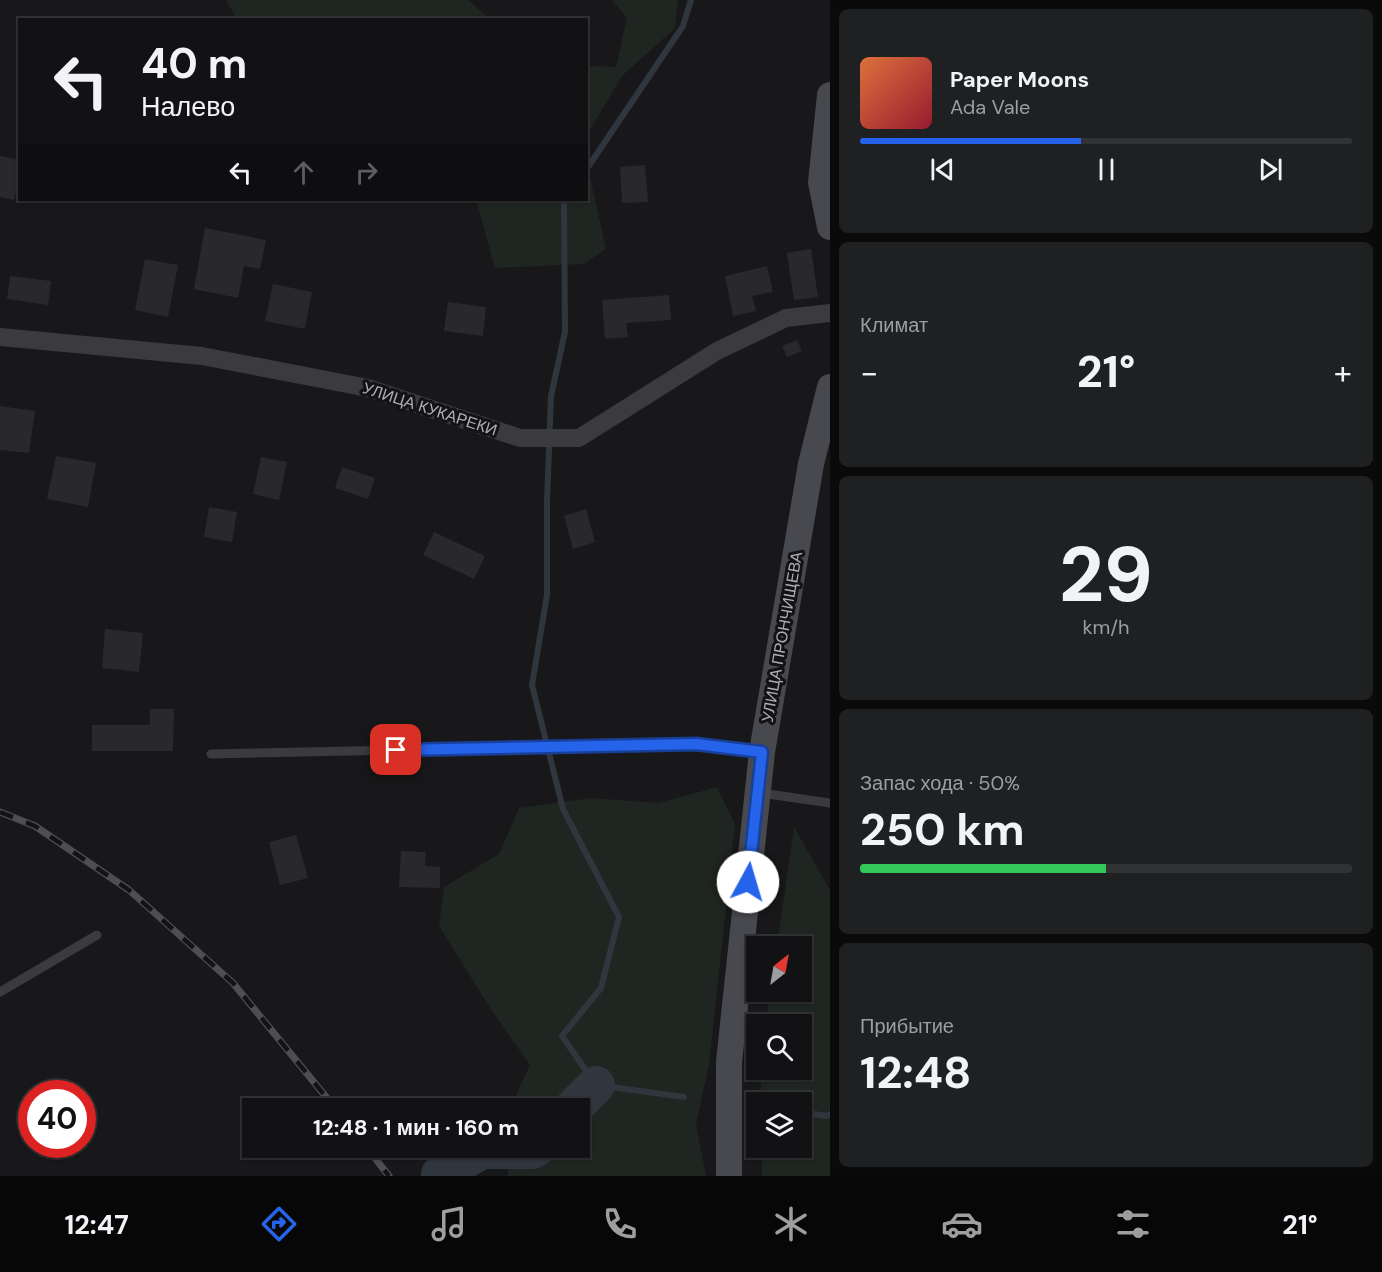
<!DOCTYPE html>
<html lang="ru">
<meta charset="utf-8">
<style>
body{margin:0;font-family:"DM Sans",sans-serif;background:#1f2022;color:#f1f3f6;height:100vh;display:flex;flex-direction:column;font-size:22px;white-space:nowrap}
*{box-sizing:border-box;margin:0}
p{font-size:20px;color:#9c9ea0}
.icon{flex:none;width:33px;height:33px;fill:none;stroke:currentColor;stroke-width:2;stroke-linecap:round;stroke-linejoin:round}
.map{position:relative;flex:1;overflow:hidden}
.sheet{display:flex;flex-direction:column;gap:9px;padding:9px;background:#0a0a0b;width:552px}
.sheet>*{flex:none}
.banner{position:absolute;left:18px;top:18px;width:570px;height:183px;border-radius:0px;box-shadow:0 2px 4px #0004,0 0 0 2px #313234;background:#121214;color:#f1f3f6;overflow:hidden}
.needle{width:39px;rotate:31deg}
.tools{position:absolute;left:746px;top:936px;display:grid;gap:12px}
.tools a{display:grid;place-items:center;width:66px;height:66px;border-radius:0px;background:#121214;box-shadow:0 2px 4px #0004,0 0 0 2px #313234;font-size:30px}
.speed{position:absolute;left:18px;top:1080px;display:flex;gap:12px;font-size:30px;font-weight:700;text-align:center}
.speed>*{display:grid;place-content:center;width:78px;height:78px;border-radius:50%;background:#121214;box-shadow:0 2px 4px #0004,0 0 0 2px #313234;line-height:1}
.speed .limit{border:9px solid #d22;background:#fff;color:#111}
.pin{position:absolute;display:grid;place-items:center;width:51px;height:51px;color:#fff;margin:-26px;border-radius:12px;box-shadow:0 3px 9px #0006}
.me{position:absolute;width:66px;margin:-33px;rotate:6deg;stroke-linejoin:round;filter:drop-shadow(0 0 4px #0008)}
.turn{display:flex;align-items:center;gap:21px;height:126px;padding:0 24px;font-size:27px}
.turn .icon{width:78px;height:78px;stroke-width:2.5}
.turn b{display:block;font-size:42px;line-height:51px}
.lanes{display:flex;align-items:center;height:57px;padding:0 24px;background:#0003;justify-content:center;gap:30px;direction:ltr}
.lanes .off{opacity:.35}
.big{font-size:45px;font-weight:700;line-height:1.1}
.sheet .tile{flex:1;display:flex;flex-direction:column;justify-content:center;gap:9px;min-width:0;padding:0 21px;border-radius:9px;background:#1f2022}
.sheet .dial{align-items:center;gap:0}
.dial b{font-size:78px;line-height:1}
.song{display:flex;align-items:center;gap:18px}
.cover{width:72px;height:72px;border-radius:9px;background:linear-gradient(135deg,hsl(20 70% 55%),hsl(350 70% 35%))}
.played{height:6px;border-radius:3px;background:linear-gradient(90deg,#2563eb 45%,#313234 45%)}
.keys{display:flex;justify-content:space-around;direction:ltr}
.heat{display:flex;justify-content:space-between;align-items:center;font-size:33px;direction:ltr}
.charge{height:9px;border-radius:4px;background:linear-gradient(90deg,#34c759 50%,#313234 0)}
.trip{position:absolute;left:242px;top:1098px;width:348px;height:60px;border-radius:0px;background:#121214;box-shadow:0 2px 4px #0004,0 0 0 2px #313234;font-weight:700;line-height:60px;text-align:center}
.menu{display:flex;height:96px;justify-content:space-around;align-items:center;background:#070708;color:#9c9ea0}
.menu .icon{width:42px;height:42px}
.menu .selected{color:#2563eb}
.menu b{font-size:27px;color:#f1f3f6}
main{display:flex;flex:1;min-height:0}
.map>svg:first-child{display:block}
</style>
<main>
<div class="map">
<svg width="830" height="1176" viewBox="0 0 830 1176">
<rect width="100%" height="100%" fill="#18181a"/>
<g fill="#1f2520">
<polygon points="226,0 468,0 490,19 237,19"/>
<polygon points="612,0 678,0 675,28 622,76 587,135 587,66 616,67 627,18"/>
<polygon points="587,163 606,249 584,264 495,268 476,200 586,200"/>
<polygon points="717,787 735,824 709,1065 696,1124 706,1176 508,1176 506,1148 579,1148 579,1108 510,1108 530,1065 490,1008 439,926 444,887 499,854 519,808 591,798 658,803"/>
<polygon points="794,827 830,890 830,1176 762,1176 762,1148 801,1148 801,1102 761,1102 761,1070 801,1070 801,1024 766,1024 770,992 801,992 801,946 777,946"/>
</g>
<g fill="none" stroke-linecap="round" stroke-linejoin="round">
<g stroke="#2f363d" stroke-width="6">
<polyline points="586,170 683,26 691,0"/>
<polyline points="566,200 564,203 565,332 551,396 547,501 547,595 532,685 563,809 619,917 601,988 562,1036 596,1085 684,1097"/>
<polyline points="801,1112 827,1116 830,1114"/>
</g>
<g stroke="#2f363d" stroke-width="38">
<polyline points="573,1108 596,1085"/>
<polyline points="440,1174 482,1150 533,1150 536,1148"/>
</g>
</g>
<g fill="#29282b">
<polygon points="0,156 20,160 20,174 14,200 0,197"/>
<polygon points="645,165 648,202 622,203 620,167"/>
<polygon points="205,228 266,240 260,269 244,266 238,298 194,289"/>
<polygon points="811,249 818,297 794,300 787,253"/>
<polygon points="145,259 178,265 168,317 135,310"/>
<polygon points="767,266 773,292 752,296 756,311 733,316 725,276"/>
<polygon points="10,276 51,281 48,305 7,299"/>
<polygon points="273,284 312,292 305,329 265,321"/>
<polygon points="669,295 671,320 626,323 628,337 605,339 602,300"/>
<polygon points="448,302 486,307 483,336 444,331"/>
<polygon points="797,340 802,351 787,357 782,346"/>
<polygon points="0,406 35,411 29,453 0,450"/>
<polygon points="56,456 96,463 88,507 47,499"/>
<polygon points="261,457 287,462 279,500 253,494"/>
<polygon points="342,467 375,478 368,499 335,488"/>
<polygon points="209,507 237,512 232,542 204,537"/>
<polygon points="586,509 595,542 573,549 564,516"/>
<polygon points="434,532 485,556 474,579 423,555"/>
<polygon points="105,629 143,633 139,672 102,668"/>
<polygon points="150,709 174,709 173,751 92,751 92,725 150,725"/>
<polygon points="296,835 308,878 280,885 269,842"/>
<polygon points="401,851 426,852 425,866 440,867 440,888 399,887"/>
</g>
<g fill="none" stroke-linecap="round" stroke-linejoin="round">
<g stroke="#3a3a3f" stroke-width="9">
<polyline points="211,754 696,744 760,751"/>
<polyline points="761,793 830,803"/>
<polyline points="0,992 97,935"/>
</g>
<polyline stroke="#3a3a3f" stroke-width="18" points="0,337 202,356 368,388 520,438 579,438 717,351 786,318 830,313"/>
<g stroke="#48494e" stroke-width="26">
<polyline points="830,95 821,182 830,227"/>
<polyline points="729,1176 729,1062 762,752 811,464 830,387"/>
</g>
<g stroke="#4d4e53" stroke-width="7">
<g id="rail">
<polyline points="0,812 35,826 129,890 233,983 335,1108"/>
<polyline points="367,1148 389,1176"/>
</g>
</g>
<use href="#rail" stroke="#131315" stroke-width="4.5" stroke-dasharray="14" stroke-linecap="butt"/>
</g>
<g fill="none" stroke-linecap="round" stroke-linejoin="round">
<g stroke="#184099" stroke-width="15">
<polyline id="route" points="396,750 696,744 762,752 748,882"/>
</g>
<use href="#route" stroke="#2563eb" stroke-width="10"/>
</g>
<g text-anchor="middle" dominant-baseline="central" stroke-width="6" stroke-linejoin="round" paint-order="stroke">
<g font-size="16" fill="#acaeb8" stroke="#131315">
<text transform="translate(430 409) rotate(18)">УЛИЦА КУКАРЕКИ</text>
<text transform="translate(782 637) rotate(-80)">УЛИЦА ПРОНЧИЩЕВА</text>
</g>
</g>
</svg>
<div class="tools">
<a><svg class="needle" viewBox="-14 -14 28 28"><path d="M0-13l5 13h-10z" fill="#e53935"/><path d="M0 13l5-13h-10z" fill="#9c9ea0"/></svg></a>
<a><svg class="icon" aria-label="search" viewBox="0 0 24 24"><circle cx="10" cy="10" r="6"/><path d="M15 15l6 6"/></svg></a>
<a><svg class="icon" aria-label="layers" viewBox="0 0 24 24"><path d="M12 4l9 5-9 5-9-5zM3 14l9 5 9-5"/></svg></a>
</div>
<div class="speed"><div class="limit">40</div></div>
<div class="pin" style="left:396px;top:750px;background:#d93025"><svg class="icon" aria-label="arrive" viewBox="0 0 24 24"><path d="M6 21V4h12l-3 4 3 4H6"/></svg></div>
<svg class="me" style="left:748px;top:882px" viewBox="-20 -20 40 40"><circle r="19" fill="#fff"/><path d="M0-13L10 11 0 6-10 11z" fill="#2563eb"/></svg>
<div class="trip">12:48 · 1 мин · 160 m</div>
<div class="banner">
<div class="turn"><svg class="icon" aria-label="left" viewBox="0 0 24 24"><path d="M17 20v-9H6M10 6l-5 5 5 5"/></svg><div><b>40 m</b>Налево</div></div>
<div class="lanes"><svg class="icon" aria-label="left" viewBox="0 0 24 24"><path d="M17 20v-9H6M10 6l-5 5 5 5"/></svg><svg class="icon off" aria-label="ahead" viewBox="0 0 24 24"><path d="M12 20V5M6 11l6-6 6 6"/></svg><svg class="icon off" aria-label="right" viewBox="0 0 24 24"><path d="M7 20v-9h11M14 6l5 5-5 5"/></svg></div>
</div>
</div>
<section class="sheet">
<div class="tile">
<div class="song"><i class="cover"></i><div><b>Paper Moons</b><p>Ada Vale</p></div></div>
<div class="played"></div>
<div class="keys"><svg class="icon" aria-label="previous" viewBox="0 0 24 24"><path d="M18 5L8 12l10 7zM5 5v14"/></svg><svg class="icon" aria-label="pause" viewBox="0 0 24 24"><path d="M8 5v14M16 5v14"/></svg><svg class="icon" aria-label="next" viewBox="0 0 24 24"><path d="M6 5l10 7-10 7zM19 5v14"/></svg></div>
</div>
<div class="tile"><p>Климат</p>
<div class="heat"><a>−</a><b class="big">21°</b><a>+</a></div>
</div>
<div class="tile dial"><b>29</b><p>km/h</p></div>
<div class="tile"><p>Запас хода · 50%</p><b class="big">250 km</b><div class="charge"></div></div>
<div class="tile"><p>Прибытие</p><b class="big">12:48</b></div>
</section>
</main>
<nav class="menu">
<b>12:47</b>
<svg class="icon selected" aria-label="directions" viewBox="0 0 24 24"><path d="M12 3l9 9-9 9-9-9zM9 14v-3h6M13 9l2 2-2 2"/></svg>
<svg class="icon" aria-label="music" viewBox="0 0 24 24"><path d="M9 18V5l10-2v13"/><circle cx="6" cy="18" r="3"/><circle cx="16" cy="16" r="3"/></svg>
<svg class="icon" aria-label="phone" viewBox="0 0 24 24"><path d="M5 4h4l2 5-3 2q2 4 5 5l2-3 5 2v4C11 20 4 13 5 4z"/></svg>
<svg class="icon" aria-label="climate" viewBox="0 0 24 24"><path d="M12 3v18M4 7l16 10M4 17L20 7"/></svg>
<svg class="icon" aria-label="car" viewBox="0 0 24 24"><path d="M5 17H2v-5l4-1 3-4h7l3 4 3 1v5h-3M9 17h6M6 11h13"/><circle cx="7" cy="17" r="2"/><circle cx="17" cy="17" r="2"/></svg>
<svg class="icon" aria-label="filters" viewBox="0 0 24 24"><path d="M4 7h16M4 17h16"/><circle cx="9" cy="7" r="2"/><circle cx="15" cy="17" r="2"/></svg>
<b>21°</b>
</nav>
